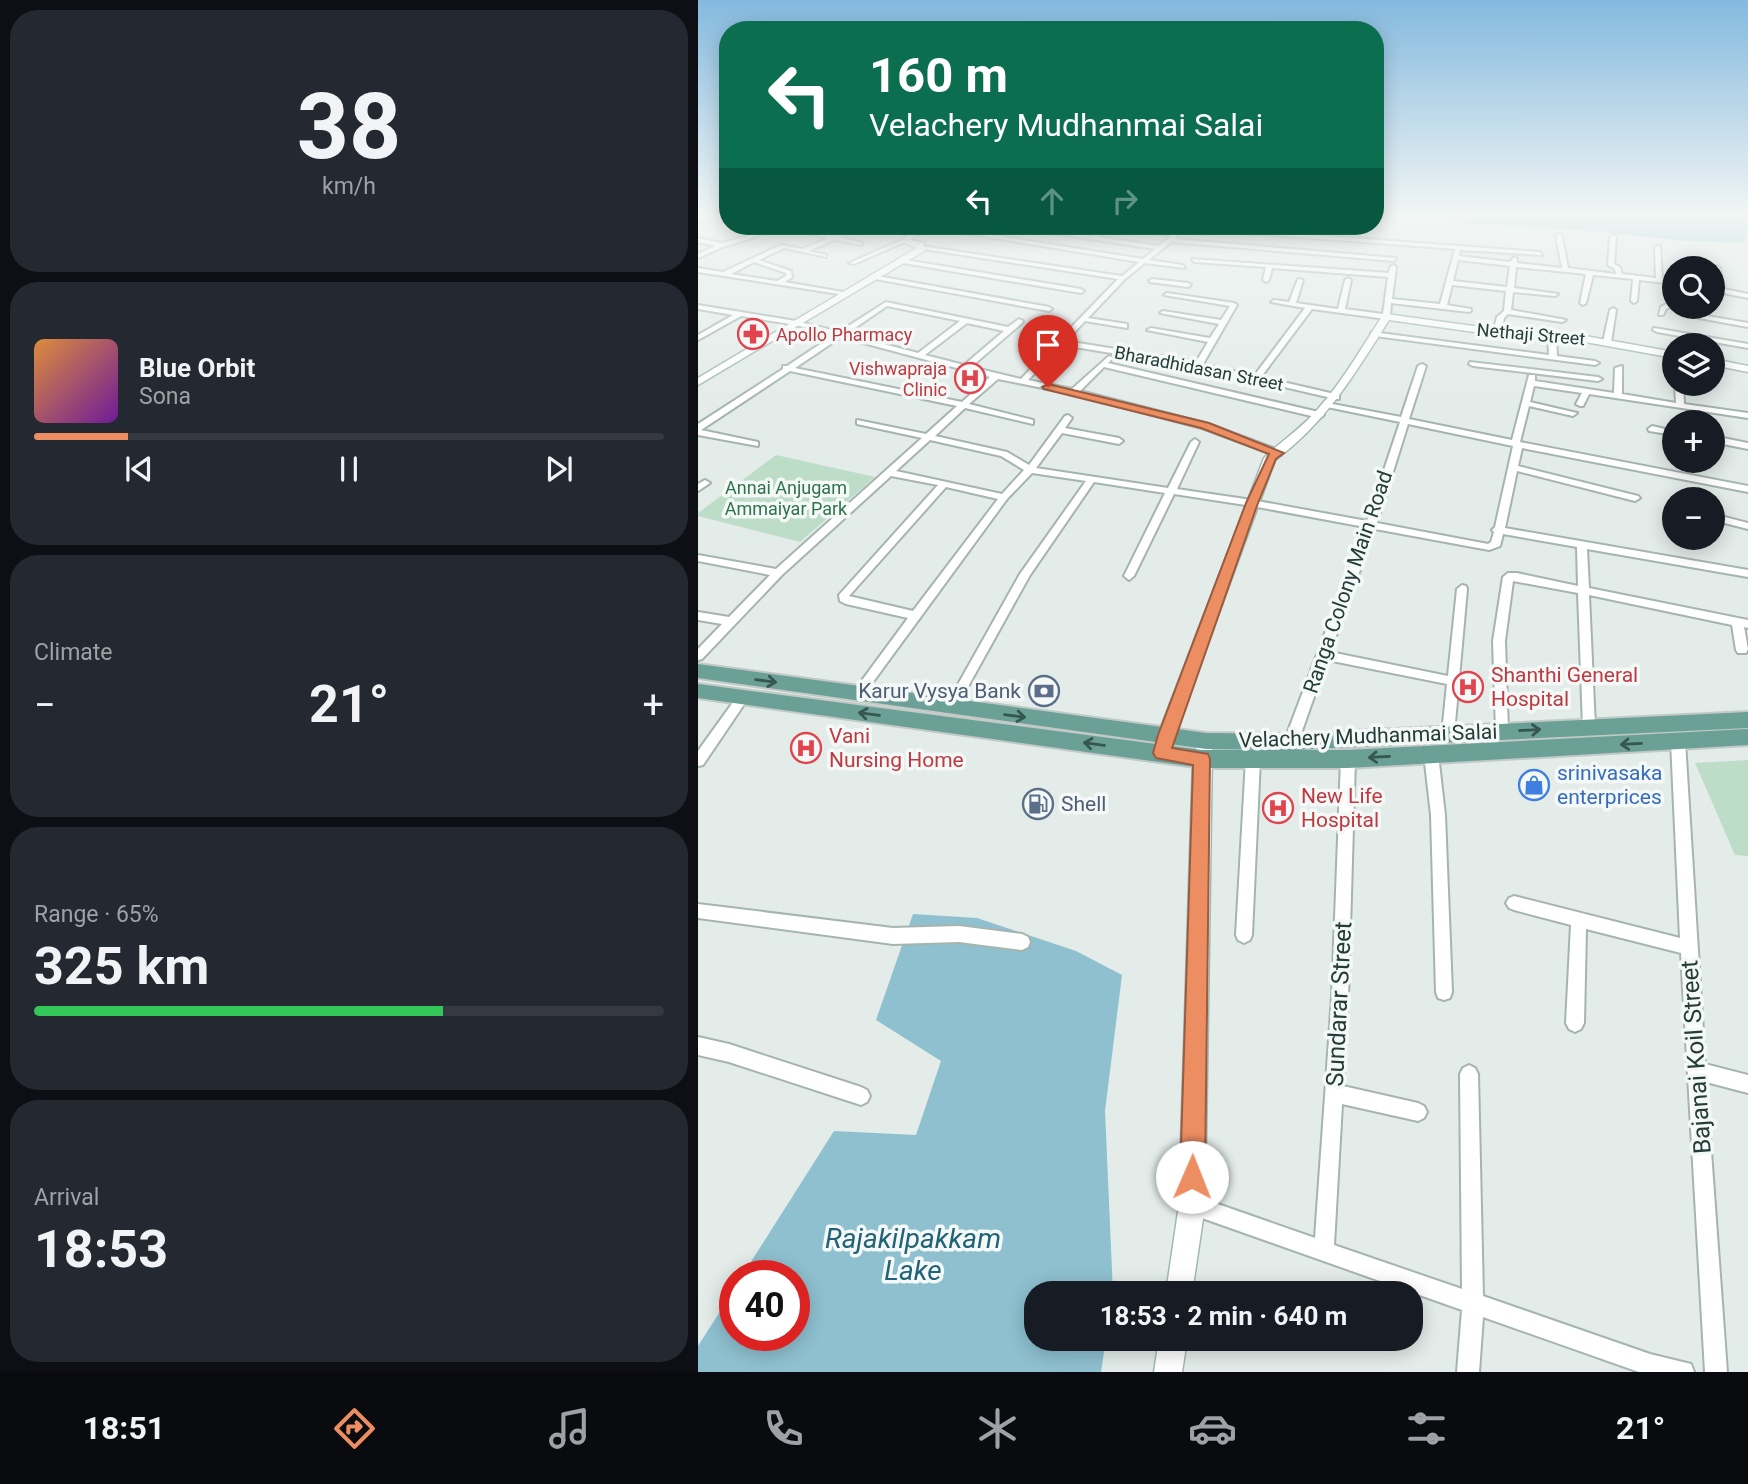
<!DOCTYPE html>
<meta charset="utf-8">
<style>
body{margin:0;font-family:Roboto,sans-serif;background:#242831;color:#f1f3f6;height:100vh;display:flex;flex-direction:column;font-size:26px;white-space:nowrap}
*{box-sizing:border-box;margin:0}
p{font-size:23px;color:#9ea1a6}
.icon{flex:none;width:38px;height:38px;fill:none;stroke:currentColor;stroke-width:2;stroke-linecap:round;stroke-linejoin:round}
.map{position:relative;flex:1;overflow:hidden}
.details{display:flex;flex-direction:column;gap:10px;padding:10px;background:#0d0f14;width:698px}
.details>*{flex:none}
.banner{position:absolute;left:21px;top:21px;width:665px;height:214px;border-radius:28px;box-shadow:0 4px 18px #0003;background:#0b6e4f;color:#fff;overflow:hidden}
.tools{position:absolute;left:964px;top:256px;display:grid;gap:14px}
.tools a{display:grid;place-items:center;width:63px;height:63px;border-radius:50%;background:#171b24;box-shadow:0 4px 18px #0003;font-size:35px}
.speed{position:absolute;left:21px;top:1260px;display:flex;gap:14px;font-size:35px;font-weight:700;text-align:center}
.speed>*{display:grid;place-content:center;width:91px;height:91px;border-radius:50%;background:#171b24;box-shadow:0 4px 18px #0003;line-height:1}
.speed .limit{border:10px solid #d22;background:#fff;color:#111}
.pin{position:absolute;display:grid;place-items:center;width:60px;height:60px;color:#fff;margin:-72px -30px;border-radius:50% 50% 50% 0;rotate:-45deg;box-shadow:0 0 7px #0007}
.pin .icon{rotate:45deg}
.me{position:absolute;width:77px;margin:-38px;rotate:1deg;stroke-linejoin:round;filter:drop-shadow(0 0 5px #0008)}
.turn{display:flex;align-items:center;gap:24px;height:147px;padding:0 35px;font-size:32px}
.turn .icon{width:91px;height:91px;stroke-width:2.5}
.turn b{display:block;font-size:49px;line-height:60px}
.lanes{display:flex;align-items:center;height:66px;padding:0 35px;background:#0003;justify-content:center;gap:35px;direction:ltr}
.lanes .off{opacity:.35}
.big{font-size:52px;font-weight:700;line-height:1.1}
.details .widget{flex:1;display:flex;flex-direction:column;justify-content:center;gap:10px;min-width:0;padding:0 24px;border-radius:28px;background:#242831}
.details .dial{align-items:center;gap:0}
.dial b{font-size:91px;line-height:1}
.song{display:flex;align-items:center;gap:21px}
.cover{width:84px;height:84px;border-radius:10px;background:linear-gradient(135deg,hsl(30 70% 55%),hsl(280 70% 35%))}
.played{height:7px;border-radius:4px;background:linear-gradient(90deg,#ec8d62 15%,#363941 15%)}
.keys{display:flex;justify-content:space-around;direction:ltr}
.heat{display:flex;justify-content:space-between;align-items:center;font-size:38px;direction:ltr}
.charge{height:10px;border-radius:5px;background:linear-gradient(90deg,#34c759 65%,#363941 0)}
.trip{position:absolute;left:326px;top:1281px;width:399px;height:70px;border-radius:28px;background:#171b24;box-shadow:0 4px 18px #0003;font-weight:700;line-height:70px;text-align:center}
.dock{display:flex;height:112px;justify-content:space-around;align-items:center;background:#090b0e;color:#9ea1a6}
.dock .icon{width:49px;height:49px}
.dock .current{color:#ec8d62}
.dock b{font-size:32px;color:#f1f3f6}
main{display:flex;flex:1;min-height:0}
.map>svg:first-child{display:block}
</style>
<main>
<section class="details">
<div class="widget dial"><b>38</b><p>km/h</p></div>
<div class="widget">
<div class="song"><i class="cover"></i><div><b>Blue Orbit</b><p>Sona</p></div></div>
<div class="played"></div>
<div class="keys"><svg class="icon" aria-label="previous" viewBox="0 0 24 24"><path d="M18 5L8 12l10 7zM5 5v14"/></svg><svg class="icon" aria-label="pause" viewBox="0 0 24 24"><path d="M8 5v14M16 5v14"/></svg><svg class="icon" aria-label="next" viewBox="0 0 24 24"><path d="M6 5l10 7-10 7zM19 5v14"/></svg></div>
</div>
<div class="widget"><p>Climate</p>
<div class="heat"><a>−</a><b class="big">21°</b><a>+</a></div>
</div>
<div class="widget"><p>Range · 65%</p><b class="big">325 km</b><div class="charge"></div></div>
<div class="widget"><p>Arrival</p><b class="big">18:53</b></div>
</section>
<div class="map">
<svg width="1050" height="1372" viewBox="0 0 1050 1372">
<rect width="100%" height="100%" fill="#e3ece9"/>
<g fill="#bdddc8">
<polygon points="78,455 177,477 102,542 0,516 0,513"/>
<polygon points="1050,760 1050,856 1037,855 997,763"/>
</g>
<g fill="#8ec0cf">
<polygon points="739,213 1050,213 1050,227 1045,243 987,241 904,232 764,223"/>
<polygon points="215,914 279,918 378,951 424,975 407,1111 415,1293 338,1293 338,1339 408,1339 403,1372 0,1372 0,1346 37,1288 37,1335 96,1335 96,1276 44,1276 136,1131 218,1135 243,1061 178,1020"/>
</g>
<g fill="none" stroke-linecap="round" stroke-linejoin="round">
<g stroke="#a6b4b0" stroke-width="4">
<g id="street">
<polygon points="16,213 24,213 0,221 0,217"/>
<polygon points="73,226 80,226 57,237 22,248 0,258 0,254 17,246 0,242 0,238 24,243 53,235"/>
<path d="M 161,226 L 180,226 L 222,233 L 219,235 L 168,227 L 142,237 L 164,243 L 164,245 L 137,240 L 111,251 L 128,255 L 128,257 L 86,248 L 61,260 L 93,271 L 94,277 L 87,282 L 145,292 L 148,294 L 147,295 L 0,272 L 0,268 L 25,272 L 83,245 L 105,249 L 130,238 L 102,231 L 102,229 L 136,236 ZM 56,262 L 88,273 L 88,276 L 79,281 L 33,274 Z"/>
<path d="M 306,226 L 319,226 L 393,236 L 408,226 L 414,226 L 400,237 L 461,246 L 473,236 L 417,226 L 430,226 L 480,234 L 477,239 L 698,258 L 696,261 L 473,242 L 451,260 L 485,265 L 487,268 L 447,263 L 427,279 L 390,318 L 429,324 L 429,328 L 387,321 L 368,341 L 498,362 L 510,342 L 449,330 L 453,328 L 512,338 L 521,324 L 462,313 L 465,311 L 523,320 L 532,306 L 466,295 L 469,293 L 536,303 L 539,305 L 505,364 L 556,376 L 607,308 L 573,302 L 576,300 L 591,302 L 600,279 L 605,280 L 598,303 L 640,309 L 647,280 L 650,278 L 653,280 L 647,309 L 685,314 L 690,277 L 574,268 L 571,280 L 568,282 L 565,280 L 568,267 L 496,262 L 494,259 L 691,273 L 692,267 L 695,265 L 698,267 L 694,299 L 742,304 L 757,249 L 533,232 L 531,229 L 842,252 L 844,255 L 762,250 L 761,256 L 812,262 L 816,257 L 819,259 L 819,263 L 864,268 L 858,236 L 861,234 L 864,236 L 870,268 L 918,274 L 917,269 L 910,265 L 912,237 L 915,235 L 918,237 L 916,264 L 922,267 L 924,274 L 958,278 L 957,247 L 962,246 L 964,279 L 976,280 L 976,284 L 941,280 L 939,301 L 936,303 L 933,301 L 935,279 L 895,275 L 888,303 L 885,305 L 882,303 L 888,274 L 818,267 L 816,288 L 860,294 L 857,296 L 815,292 L 813,310 L 868,320 L 864,322 L 810,314 L 806,318 L 803,333 L 799,335 L 795,333 L 799,317 L 806,311 L 808,291 L 754,285 L 749,305 L 773,309 L 773,311 L 771,312 L 693,303 L 692,317 L 688,319 L 614,309 L 563,377 L 641,395 L 641,399 L 638,399 L 500,367 L 364,345 L 330,380 L 374,389 L 411,356 L 415,358 L 410,363 L 625,413 L 626,415 L 622,418 L 406,367 L 382,391 L 510,424 L 583,451 L 583,455 L 577,455 L 504,428 L 375,394 L 300,379 L 271,404 L 335,420 L 335,424 L 267,408 L 237,436 L 309,452 L 331,465 L 367,416 L 370,415 L 374,418 L 367,428 L 421,438 L 425,441 L 421,444 L 364,433 L 338,468 L 470,488 L 493,442 L 497,439 L 501,442 L 479,489 L 554,500 L 669,521 L 702,422 L 629,407 L 629,403 L 703,417 L 720,366 L 724,364 L 728,366 L 711,419 L 814,440 L 831,375 L 837,375 L 837,381 L 916,393 L 917,368 L 924,366 L 924,394 L 978,403 L 977,383 L 985,383 L 986,404 L 1050,413 L 1050,418 L 891,394 L 885,406 L 882,406 L 878,404 L 884,393 L 836,386 L 832,402 L 879,413 L 875,416 L 831,406 L 822,442 L 1050,486 L 1050,492 L 824,448 L 820,466 L 940,496 L 942,498 L 937,501 L 819,471 L 807,528 L 1050,570 L 1050,577 L 889,549 L 891,588 L 1050,620 L 1050,628 L 1046,627 L 1050,649 L 1048,653 L 1040,653 L 1038,650 L 1034,625 L 891,595 L 897,727 L 896,731 L 886,731 L 885,727 L 880,593 L 815,581 L 807,641 L 810,731 L 809,735 L 799,735 L 798,731 L 795,641 L 805,577 L 810,573 L 819,573 L 880,586 L 879,547 L 805,534 L 802,546 L 791,550 L 677,529 L 632,652 L 750,676 L 759,589 L 764,585 L 768,586 L 769,589 L 756,734 L 755,738 L 745,738 L 744,734 L 749,684 L 629,660 L 600,742 L 598,746 L 593,747 L 588,746 L 586,742 L 667,527 L 554,506 L 476,494 L 436,576 L 431,580 L 426,576 L 467,493 L 396,482 L 332,575 L 257,710 L 249,710 L 247,707 L 249,704 L 322,574 L 388,481 L 334,473 L 309,499 L 164,697 L 156,697 L 154,694 L 210,618 L 148,604 L 142,601 L 141,595 L 240,485 L 193,476 L 84,575 L 4,659 L 0,660 L 0,649 L 24,624 L 0,620 L 0,612 L 31,617 L 72,575 L 0,561 L 0,555 L 78,569 L 224,438 L 159,424 L 159,420 L 228,434 L 259,406 L 92,371 L 3,430 L 60,442 L 60,446 L 0,435 L 0,424 L 85,369 L 85,366 L 89,366 L 136,335 L 98,325 L 43,316 L 0,340 L 0,335 L 35,315 L 0,309 L 0,305 L 98,321 L 141,332 L 188,302 L 310,327 L 321,319 L 325,321 L 324,323 L 273,367 L 323,379 L 420,279 L 225,249 L 223,246 L 424,276 L 441,262 L 265,233 L 268,231 L 445,259 L 457,249 ZM 760,260 L 812,266 L 809,287 L 755,281 ZM 189,306 L 262,321 L 220,353 L 148,334 ZM 269,323 L 306,331 L 266,365 L 227,355 ZM 143,337 L 292,377 L 264,402 L 97,368 ZM 710,424 L 815,446 L 797,527 L 794,530 L 796,532 L 793,542 L 790,544 L 679,523 ZM 232,440 L 303,456 L 326,470 L 304,494 L 198,471 ZM 248,487 L 300,499 L 215,611 L 151,596 Z"/>
<polygon points="204,240 209,241 156,264 151,263"/>
<polygon points="201,259 383,289 386,291 383,293 199,262"/>
<polygon points="1019,266 1022,268 1026,289 1050,294 1050,298 1015,291 1015,287 1019,288 1016,268"/>
<polygon points="174,275 351,307 354,309 351,311 172,278 171,277"/>
<polygon points="454,279 490,283 493,285 490,287 452,282 451,281"/>
<polygon points="976,300 976,304 968,309 965,315 961,315 963,307"/>
<polygon points="915,308 918,310 913,342 909,344 905,342 912,310"/>
<polygon points="1003,315 1050,323 1050,327 1001,318 999,317"/>
<polygon points="956,328 1050,344 1050,348 959,332 955,330"/>
<polygon points="674,332 851,355 850,335 854,333 858,335 859,356 897,361 901,363 897,365 677,336 673,334"/>
<polygon points="772,362 900,377 904,379 900,381 775,366 771,364"/>
<polygon points="954,426 976,431 976,435 951,431 950,429"/>
<polygon points="1015,436 1050,443 1050,449 1015,442"/>
<polygon points="7,480 12,483 0,491 0,484"/>
<polygon points="1015,514 1050,523 1050,529 1015,520"/>
<polygon points="45,692 49,694 51,697 49,700 5,765 0,766 0,751 41,694"/>
<polygon points="980,736 985,737 987,741 1007,1064 1050,1075 1050,1093 1008,1082 1029,1372 1007,1372 983,953 888,929 886,1023 883,1029 877,1032 871,1029 868,1023 873,925 816,910 811,908 808,903 811,898 816,896 982,938 973,741 975,737"/>
<polygon points="733,749 738,750 740,754 747,815 754,992 752,998 746,1000 740,998 738,992 733,815 726,754 728,750"/>
<polygon points="555,754 560,755 562,759 554,935 552,940 546,943 540,940 538,935 548,759 550,755"/>
<polygon points="650,754 655,755 657,759 650,997 645,1086 720,1103 726,1106 729,1112 726,1118 720,1121 644,1104 636,1245 764,1289 762,1074 765,1068 771,1065 777,1068 780,1074 785,1296 952,1354 993,1364 996,1372 941,1372 785,1317 781,1372 759,1372 764,1310 487,1212 484,1205 487,1198 494,1195 617,1238 634,997 643,759 645,755"/>
<polygon points="0,904 195,928 261,926 324,934 330,937 332,942 330,947 324,950 261,942 195,944 0,918"/>
<polygon points="0,1037 31,1044 163,1087 169,1090 172,1096 169,1102 163,1105 31,1062 0,1055"/>
</g>
</g>
<g stroke="#a2b8b2" stroke-width="3">
<g id="secondary">
<polygon points="223,226 232,226 212,240 226,243 226,251 0,385 0,378 219,248 202,241"/>
<path d="M 688,314 L 819,332 L 876,334 L 976,352 L 976,358 L 876,340 L 819,338 L 691,320 C 658,372 628,423 577,460 L 476,735 L 470,758 L 464,760 L 458,758 L 456,753 L 460,735 L 566,458 C 583,441 603,429 619,410 C 645,381 664,347 685,315 Z"/>
<polygon points="1015,359 1050,366 1050,372 1015,365"/>
<polygon points="506,741 512,743 514,748 507,1205 494,1293 468,1293 481,1205 495,759 500,743"/>
<polygon points="461,1339 489,1339 484,1372 456,1372"/>
</g>
</g>
<g stroke="#c2c9c7" stroke-width="4">
<g id="primary">
<polygon points="0,664 508,733 593,734 1050,712 1050,728 593,750 508,749 0,678"/>
<polygon points="0,684 504,750 650,750 1050,729 1050,745 650,768 504,768 0,698"/>
</g>
</g>
<use href="#street" fill="#fff" fill-rule="evenodd"/>
<use href="#secondary" fill="#fff" fill-rule="evenodd"/>
<use href="#primary" fill="#6aa096" fill-rule="evenodd"/>
</g>
<defs><path id="oneway-shaft" d="M-6 0H5M1.5-3L5.5 0L1.5 3" fill="none" stroke-width="1.6" stroke-linecap="round" stroke-linejoin="round" transform="scale(1.75)"/></defs>
<g stroke="#365650">
<use href="#oneway-shaft" transform="translate(68 681) rotate(8)"/>
<use href="#oneway-shaft" transform="translate(171 714) rotate(-172)"/>
<use href="#oneway-shaft" transform="translate(317 716) rotate(7)"/>
<use href="#oneway-shaft" transform="translate(832 730) rotate(-3)"/>
<use href="#oneway-shaft" transform="translate(396 744) rotate(-172)"/>
<use href="#oneway-shaft" transform="translate(933 744) rotate(177)"/>
<use href="#oneway-shaft" transform="translate(681 757) rotate(177)"/>
</g>
<linearGradient id="sky" x2="0" y2="1"><stop stop-color="#84b9de"/><stop offset="0.53" stop-color="#f2f6f5"/><stop offset="1" stop-color="#f2f6f5" stop-opacity="0"/></linearGradient>
<rect width="1050" height="405" fill="url(#sky)"/>
<polygon fill="#ec8d62" stroke="#995c40" stroke-width="2" points="350,384 511,423 586,453 578,459 560,503 474,748 510,754 512,759 507,1177 503,1186 494,1190 486,1186 482,1177 495,765 458,758 455,753 460,735 548,503 571,454 503,428 346,389 344,387"/>
<defs>
<g id="pharmacy-ring" transform="scale(1.575)"><circle r="9.5" fill="#f4f9f7" stroke="#e0444e" stroke-width="1.5"/><path d="M-2-6h4v4h4v4h-4v4h-4v-4h-4v-4h4Z" fill="#e0444e"/></g>
<g id="hospital-ring" transform="scale(1.575)"><circle r="9.5" fill="#f4f9f7" stroke="#e0444e" stroke-width="1.5"/><path d="M-5-5h3v3.5h4V-5h3V5h-3V1.5h-4V5h-3Z" fill="#e0444e"/></g>
<g id="bank-ring" transform="scale(1.575)"><circle r="9.5" fill="#f4f9f7" stroke="#5c6f8a" stroke-width="1.5"/><path d="M-6-4H6V4H-6ZM0-2.3a2.3 2.3 0 1 0 0 4.6a2.3 2.3 0 1 0 0-4.6Z" fill="#5c6f8a"/></g>
<g id="shop-ring" transform="scale(1.575)"><circle r="9.5" fill="#f4f9f7" stroke="#3f7fe0" stroke-width="1.5"/><path d="M-5-2.5h2.3a2.7 3.5 0 0 1 5.4 0H5L5.5 6h-11ZM-1.5-2.5h3a1.5 2.3 0 0 0-3 0Z" fill="#3f7fe0"/></g>
<g id="fuel-ring" transform="scale(1.575)"><circle r="9.5" fill="#f4f9f7" stroke="#5c6f8a" stroke-width="1.5"/><path d="M-5.5-6h7V0h2V4h1.3V-2.5L3-4.5l.8-.8L6-3V5H2.5V1h-1V6h-7ZM-4.2-4.7v3.2H.2V-4.7Z" fill="#5c6f8a"/></g>
</defs>
<g fill-rule="evenodd">
<use href="#pharmacy-ring" x="55" y="334"/>
<use href="#hospital-ring" x="272" y="378"/>
<use href="#hospital-ring" x="770" y="687"/>
<use href="#bank-ring" x="346" y="691"/>
<use href="#hospital-ring" x="108" y="748"/>
<use href="#shop-ring" x="836" y="785"/>
<use href="#fuel-ring" x="340" y="804"/>
<use href="#hospital-ring" x="580" y="808"/>
</g>
<g text-anchor="middle" dominant-baseline="central" stroke-width="7" stroke-linejoin="round" paint-order="stroke">
<g font-size="18" fill="#be3a42" stroke="#f4f9f7" text-anchor="start">
<text x="78" y="334">Apollo Pharmacy</text>
<text x="249" y="368" text-anchor="end">Vishwapraja<tspan x="249" dy="21">Clinic</tspan></text>
</g>
<g font-size="18" fill="#243d38" stroke="#f4f9f7">
<text transform="translate(833 334) rotate(5)">Nethaji Street</text>
<text transform="translate(501 368) rotate(11)">Bharadhidasan Street</text>
</g>
<g font-size="18" fill="#2f724e" stroke="#f4f9f7">
<text x="88" y="487">Annai Anjugam<tspan x="88" dy="21">Ammaiyar Park</tspan></text>
</g>
<g font-size="21" fill="#243d38" stroke="#f4f9f7">
<text transform="translate(650 582) rotate(-71)">Ranga Colony Main Road</text>
<text transform="translate(670 736) rotate(-2)">Velachery Mudhanmai Salai</text>
</g>
<g font-size="21" fill="#be3a42" stroke="#f4f9f7" text-anchor="start">
<text x="793" y="675">Shanthi General<tspan x="793" dy="24">Hospital</tspan></text>
<text x="131" y="736">Vani<tspan x="131" dy="24">Nursing Home</tspan></text>
<text x="603" y="796">New Life<tspan x="603" dy="24">Hospital</tspan></text>
</g>
<g font-size="21" fill="#4e5e75" stroke="#f4f9f7" text-anchor="end">
<text x="323" y="691">Karur Vysya Bank</text>
<text x="363" y="804" text-anchor="start">Shell</text>
</g>
<g font-size="21" fill="#366cbe" stroke="#f4f9f7" text-anchor="start">
<text x="859" y="773">srinivasaka<tspan x="859" dy="24">enterprices</tspan></text>
</g>
<g font-size="24" fill="#243d38" stroke="#f4f9f7">
<text transform="translate(641 1004) rotate(-87)">Sundarar Street</text>
<text transform="translate(998 1057) rotate(-94)">Bajanai Koil Street</text>
</g>
<g font-size="28" font-style="italic" fill="#206277" stroke="#f4f9f7">
<text x="215" y="1238">Rajakilpakkam<tspan x="215" dy="32">Lake</tspan></text>
</g>
</g>
</svg>
<div class="tools">
<a><svg class="icon" aria-label="search" viewBox="0 0 24 24"><circle cx="10" cy="10" r="6"/><path d="M15 15l6 6"/></svg></a>
<a><svg class="icon" aria-label="layers" viewBox="0 0 24 24"><path d="M12 4l9 5-9 5-9-5zM3 14l9 5 9-5"/></svg></a>
<a>+</a>
<a>−</a>
</div>
<div class="speed"><div class="limit">40</div></div>
<div class="pin" style="left:350px;top:387px;background:#d93025"><svg class="icon" aria-label="arrive" viewBox="0 0 24 24"><path d="M6 21V4h12l-3 4 3 4H6"/></svg></div>
<svg class="me" style="left:494px;top:1177px" viewBox="-20 -20 40 40"><circle r="19" fill="#fff"/><path d="M0-13L10 11 0 6-10 11z" fill="#ec8d62"/></svg>
<div class="trip">18:53 · 2 min · 640 m</div>
<div class="banner">
<div class="turn"><svg class="icon" aria-label="left" viewBox="0 0 24 24"><path d="M17 20v-9H6M10 6l-5 5 5 5"/></svg><div><b>160 m</b>Velachery Mudhanmai Salai</div></div>
<div class="lanes"><svg class="icon" aria-label="left" viewBox="0 0 24 24"><path d="M17 20v-9H6M10 6l-5 5 5 5"/></svg><svg class="icon off" aria-label="ahead" viewBox="0 0 24 24"><path d="M12 20V5M6 11l6-6 6 6"/></svg><svg class="icon off" aria-label="right" viewBox="0 0 24 24"><path d="M7 20v-9h11M14 6l5 5-5 5"/></svg></div>
</div>
</div>
</main>
<nav class="dock">
<b>18:51</b>
<svg class="icon current" aria-label="directions" viewBox="0 0 24 24"><path d="M12 3l9 9-9 9-9-9zM9 14v-3h6M13 9l2 2-2 2"/></svg>
<svg class="icon" aria-label="music" viewBox="0 0 24 24"><path d="M9 18V5l10-2v13"/><circle cx="6" cy="18" r="3"/><circle cx="16" cy="16" r="3"/></svg>
<svg class="icon" aria-label="phone" viewBox="0 0 24 24"><path d="M5 4h4l2 5-3 2q2 4 5 5l2-3 5 2v4C11 20 4 13 5 4z"/></svg>
<svg class="icon" aria-label="climate" viewBox="0 0 24 24"><path d="M12 3v18M4 7l16 10M4 17L20 7"/></svg>
<svg class="icon" aria-label="car" viewBox="0 0 24 24"><path d="M5 17H2v-5l4-1 3-4h7l3 4 3 1v5h-3M9 17h6M6 11h13"/><circle cx="7" cy="17" r="2"/><circle cx="17" cy="17" r="2"/></svg>
<svg class="icon" aria-label="filters" viewBox="0 0 24 24"><path d="M4 7h16M4 17h16"/><circle cx="9" cy="7" r="2"/><circle cx="15" cy="17" r="2"/></svg>
<b>21°</b>
</nav>
